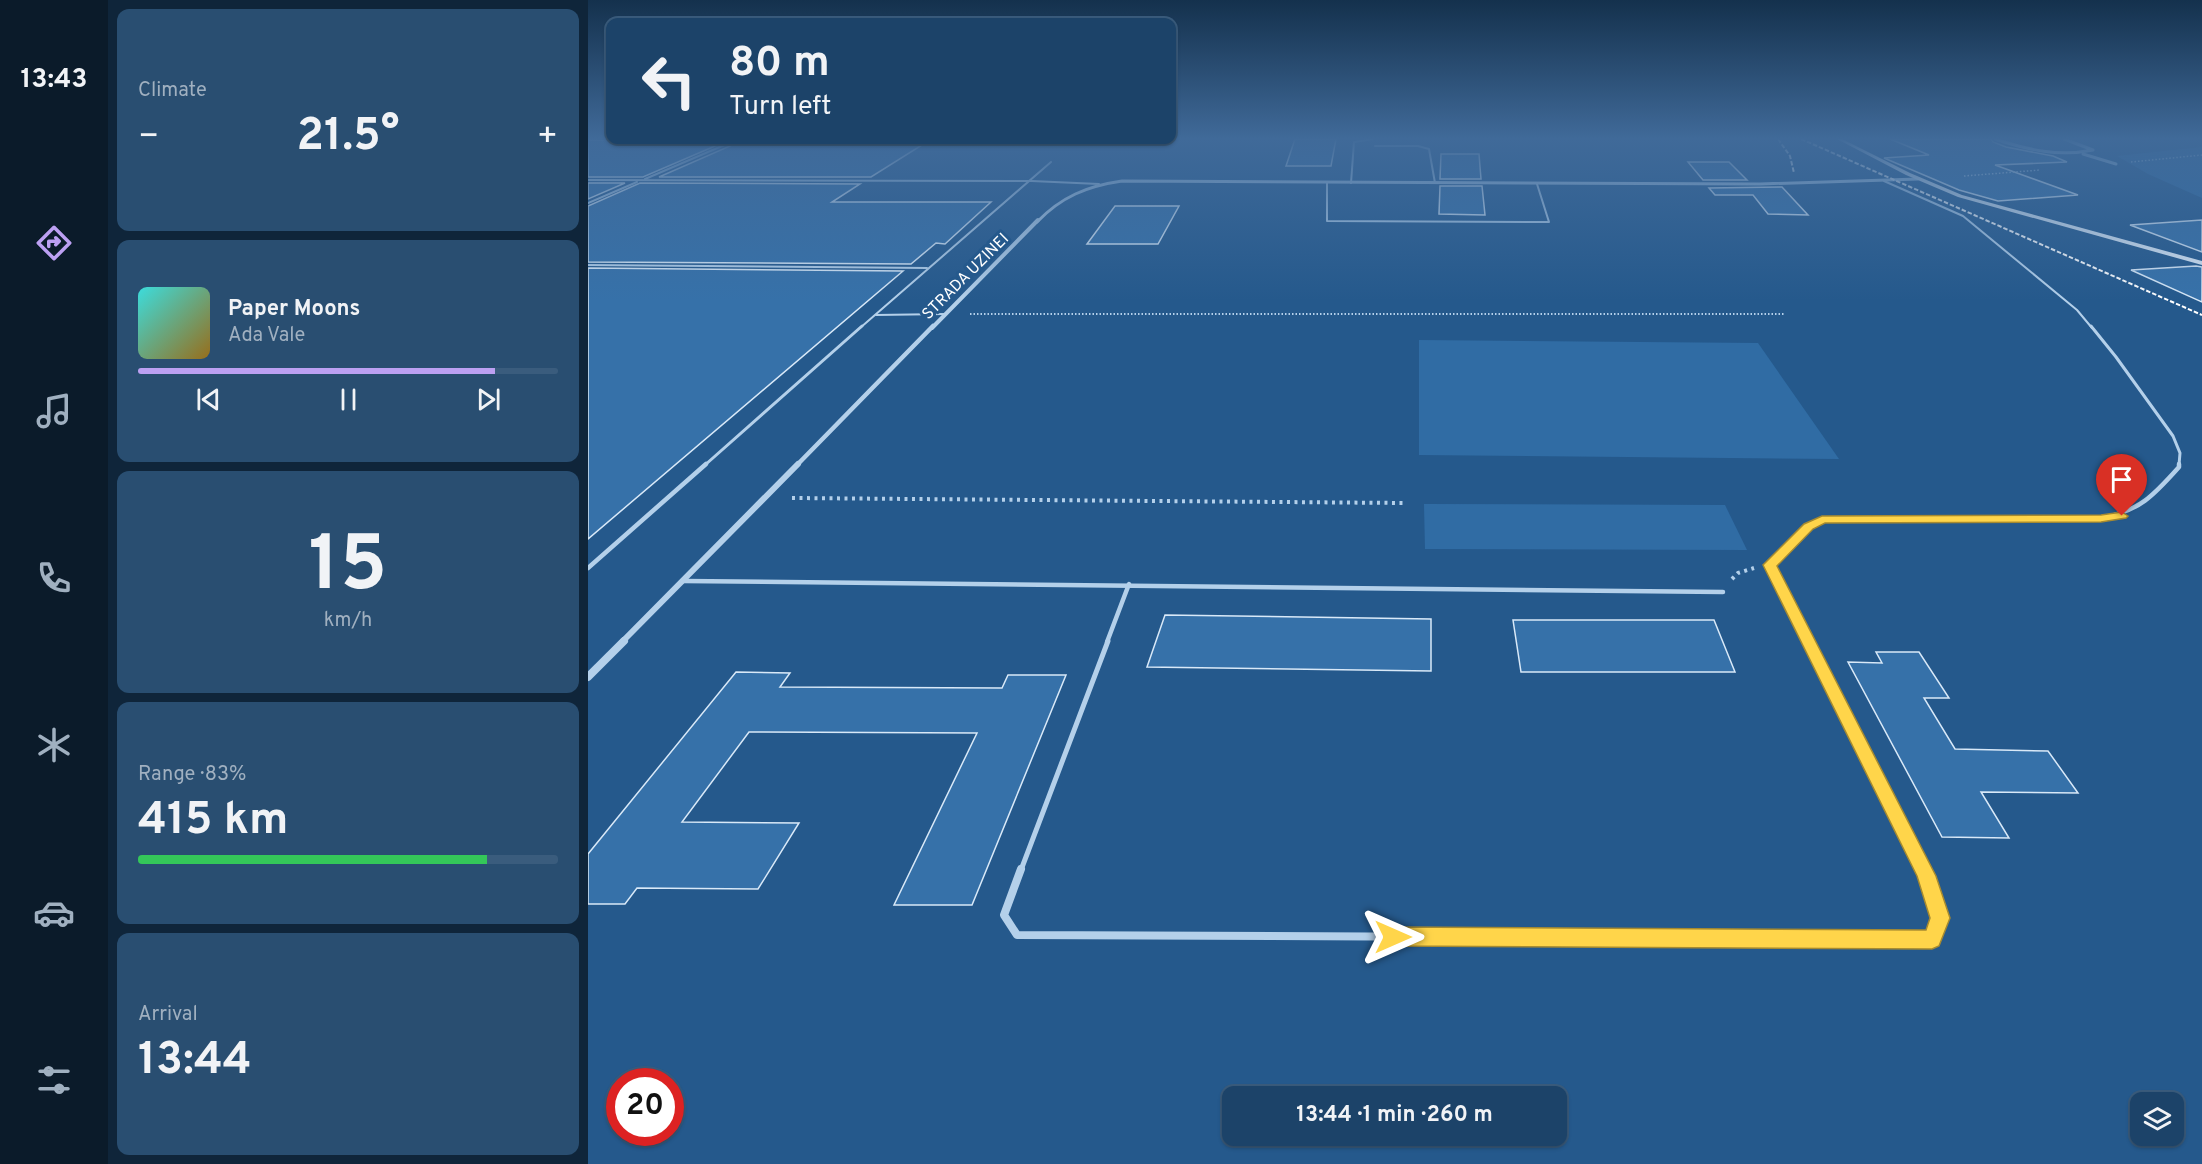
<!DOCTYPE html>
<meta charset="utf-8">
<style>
body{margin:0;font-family:Overpass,sans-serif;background:#294e71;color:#f1f3f6;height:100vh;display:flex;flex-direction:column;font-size:22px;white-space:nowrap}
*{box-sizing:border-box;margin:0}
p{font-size:20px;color:#a0b0c0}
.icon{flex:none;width:33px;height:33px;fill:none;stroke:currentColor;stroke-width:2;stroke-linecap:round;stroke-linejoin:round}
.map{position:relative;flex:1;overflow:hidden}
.panel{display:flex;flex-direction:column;gap:9px;padding:9px;background:#0f253a;width:480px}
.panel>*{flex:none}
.hud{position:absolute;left:18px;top:18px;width:570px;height:126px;border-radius:12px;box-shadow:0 2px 4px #0004,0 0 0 2px #3a5c7d;background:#1c4369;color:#f1f3f6;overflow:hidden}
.tools{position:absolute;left:1542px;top:1092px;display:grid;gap:12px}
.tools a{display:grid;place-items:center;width:54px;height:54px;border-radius:12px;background:#1c4369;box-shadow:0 2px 4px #0004,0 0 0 2px #3a5c7d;font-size:30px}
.speed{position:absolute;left:18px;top:1068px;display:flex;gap:12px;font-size:30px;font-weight:700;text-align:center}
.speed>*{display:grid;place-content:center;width:78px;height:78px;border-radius:50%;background:#1c4369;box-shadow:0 2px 4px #0004,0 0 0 2px #3a5c7d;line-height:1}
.speed .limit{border:9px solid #d22;background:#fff;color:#111}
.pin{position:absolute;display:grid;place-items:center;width:51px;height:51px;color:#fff;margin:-62px -26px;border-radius:50% 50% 50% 0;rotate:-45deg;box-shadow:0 0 6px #0007}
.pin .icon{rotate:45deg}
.me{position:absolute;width:66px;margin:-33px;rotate:90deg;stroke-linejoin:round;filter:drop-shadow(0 0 4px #0008)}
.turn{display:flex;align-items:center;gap:21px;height:126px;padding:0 24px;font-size:27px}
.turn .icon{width:78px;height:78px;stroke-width:2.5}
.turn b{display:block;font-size:42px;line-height:51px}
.big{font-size:45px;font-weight:700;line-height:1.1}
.panel .widget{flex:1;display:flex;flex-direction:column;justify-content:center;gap:9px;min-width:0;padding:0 21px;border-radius:12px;background:#294e71}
.panel .dial{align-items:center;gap:0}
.dial b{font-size:78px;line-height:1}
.song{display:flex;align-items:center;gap:18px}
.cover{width:72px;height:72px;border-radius:9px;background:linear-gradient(135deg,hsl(180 70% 55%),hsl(40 70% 35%))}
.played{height:6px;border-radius:3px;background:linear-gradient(90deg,#bca0f2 85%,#3a5c7d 85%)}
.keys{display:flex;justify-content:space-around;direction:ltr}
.heat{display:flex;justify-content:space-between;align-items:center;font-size:33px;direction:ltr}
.charge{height:9px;border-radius:4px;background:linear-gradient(90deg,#34c759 83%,#3a5c7d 0)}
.trip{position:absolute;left:634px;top:1086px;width:345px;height:60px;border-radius:12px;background:#1c4369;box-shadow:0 2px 4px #0004,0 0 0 2px #3a5c7d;font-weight:700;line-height:60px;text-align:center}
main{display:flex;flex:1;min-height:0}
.tabs{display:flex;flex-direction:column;width:108px;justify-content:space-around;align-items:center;background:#0b1b2a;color:#a0b0c0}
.tabs .icon{width:42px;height:42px}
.tabs .current{color:#bca0f2}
.tabs b{font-size:27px;color:#f1f3f6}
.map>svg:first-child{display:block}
</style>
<main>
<nav class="tabs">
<b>13:43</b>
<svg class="icon current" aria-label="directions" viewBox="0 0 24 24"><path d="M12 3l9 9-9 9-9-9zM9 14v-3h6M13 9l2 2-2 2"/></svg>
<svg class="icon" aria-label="music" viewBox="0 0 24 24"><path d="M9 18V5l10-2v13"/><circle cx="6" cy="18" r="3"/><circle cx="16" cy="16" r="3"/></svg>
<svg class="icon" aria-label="phone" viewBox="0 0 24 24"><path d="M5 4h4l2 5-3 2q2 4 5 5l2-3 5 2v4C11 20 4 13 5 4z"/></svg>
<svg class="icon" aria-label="climate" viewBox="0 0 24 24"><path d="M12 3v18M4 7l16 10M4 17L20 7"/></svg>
<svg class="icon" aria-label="car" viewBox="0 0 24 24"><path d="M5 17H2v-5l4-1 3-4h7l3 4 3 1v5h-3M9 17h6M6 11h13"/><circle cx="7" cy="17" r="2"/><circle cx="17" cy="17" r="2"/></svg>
<svg class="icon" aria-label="filters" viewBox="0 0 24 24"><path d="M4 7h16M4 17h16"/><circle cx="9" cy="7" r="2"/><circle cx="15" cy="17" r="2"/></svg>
</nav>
<section class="panel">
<div class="widget"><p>Climate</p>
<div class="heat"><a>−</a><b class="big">21.5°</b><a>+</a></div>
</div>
<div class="widget">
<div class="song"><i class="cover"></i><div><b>Paper Moons</b><p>Ada Vale</p></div></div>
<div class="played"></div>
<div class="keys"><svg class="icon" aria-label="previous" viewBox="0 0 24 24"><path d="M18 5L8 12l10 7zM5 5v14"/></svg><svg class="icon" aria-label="pause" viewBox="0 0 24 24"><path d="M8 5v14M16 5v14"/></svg><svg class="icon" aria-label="next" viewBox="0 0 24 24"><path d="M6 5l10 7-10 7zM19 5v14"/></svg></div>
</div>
<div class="widget dial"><b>15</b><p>km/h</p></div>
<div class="widget"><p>Range · 83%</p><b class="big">415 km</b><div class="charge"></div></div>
<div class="widget"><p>Arrival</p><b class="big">13:44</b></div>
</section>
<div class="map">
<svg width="1614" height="1164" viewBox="0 0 1614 1164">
<rect width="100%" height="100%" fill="#25598c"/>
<g fill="#306ca4">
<polygon points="1614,147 1614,198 1560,174 1529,156"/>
<polygon points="831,340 1170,343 1251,459 831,455"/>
<polygon points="836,504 1137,505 1159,550 837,549"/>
</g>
<g fill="#3671a9" stroke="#d9e9f8" stroke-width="1.5">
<polygon points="707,139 748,139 743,166 698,166"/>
<polygon points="1302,139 1403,139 1405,142 1418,147 1465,156 1479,162 1407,165 1490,195 1410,201 1371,190 1296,158 1341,155"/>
<polygon points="0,140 38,141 141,140 55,177 0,177"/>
<polygon points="151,140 342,140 283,177 71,177 149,143"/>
<polygon points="853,154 891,154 893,179 852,179"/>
<polygon points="1100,162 1141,162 1159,180 1115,180"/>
<polygon points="0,183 37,183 0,199"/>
<polygon points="52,183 272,184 244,202 403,202 357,244 348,243 323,264 0,262 0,206"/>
<polygon points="852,186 894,186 897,215 851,214"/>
<polygon points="1194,187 1220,215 1180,214 1165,195 1127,195 1121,188"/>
<polygon points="527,206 591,206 570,244 499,244"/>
<polygon points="1614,220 1614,252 1542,225"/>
<polygon points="1608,266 1614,267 1614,302 1543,270"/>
<polygon points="0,268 315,271 0,539"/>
<polygon points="577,615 843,619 843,671 559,667"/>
<polygon points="925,620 1126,620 1147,672 933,672"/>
<polygon points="1288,652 1331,652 1361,698 1336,698 1367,749 1460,751 1490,793 1393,792 1421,838 1354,837 1260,662 1294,663"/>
<polygon points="148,672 202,673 192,687 414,688 420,675 478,675 384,905 306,905 389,733 161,732 94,822 211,823 170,889 49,888 37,904 0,904 0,854"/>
</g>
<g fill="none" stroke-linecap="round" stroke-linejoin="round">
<g stroke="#b4d0ea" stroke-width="1.5" stroke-dasharray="1.5 2" stroke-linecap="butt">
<polyline points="1543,162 1614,155"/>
<polyline points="1376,176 1452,170"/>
</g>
<polyline stroke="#b4d0ea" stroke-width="2" stroke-dasharray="1.5 2" stroke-linecap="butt" points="382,314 1196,314"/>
<g stroke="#b4d0ea" stroke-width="4" stroke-dasharray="3 4.5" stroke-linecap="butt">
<polyline points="204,498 815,503"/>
<polyline points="1144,579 1150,573 1166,568"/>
</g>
<g stroke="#b4d0ea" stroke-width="2">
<polyline points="787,146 830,146 841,149 847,183"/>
<polyline points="57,179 148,140"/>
<polyline points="0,180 444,181 511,184"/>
<polyline points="1296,181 1375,216 1489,310 1504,328"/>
<polyline points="739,183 739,221 961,222 949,184"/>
<polyline points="763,183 766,142 785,139"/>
<polyline points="0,203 49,182"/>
<polyline points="0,265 339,268"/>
<polyline points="288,315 357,314"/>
<polyline points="272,328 463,162"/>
</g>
<g stroke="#b4d0ea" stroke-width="3">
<polyline points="1503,326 1528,357 1585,436 1592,453 1591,465"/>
<polyline points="117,465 274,326"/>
</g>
<g stroke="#b4d0ea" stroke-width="4.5">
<polyline points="0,568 118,464"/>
<polyline points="95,581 1135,592"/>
<polyline points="519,642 541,584"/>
<path d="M 1221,642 L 1182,565 L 1221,526 L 1234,519 L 1513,518 C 1552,511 1566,495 1591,467 L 1591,464"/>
</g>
<g stroke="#b4d0ea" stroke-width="5">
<polyline points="1220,641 1336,870"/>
<polyline points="433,870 520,641"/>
</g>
<polyline stroke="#b4d0ea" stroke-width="8" points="433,869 416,915 429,935 1344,939 1352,918 1335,869"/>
<g stroke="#b4d0ea" stroke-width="3">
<path d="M 1407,139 C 1440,150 1471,157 1505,150 L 1476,139"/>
<polyline points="1495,154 1528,164"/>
<path d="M 449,222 C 473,197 499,186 534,181 L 1172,184 L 1330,179"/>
</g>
<polyline stroke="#b4d0ea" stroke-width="4" points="344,328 450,220"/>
<polyline stroke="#b4d0ea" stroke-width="4.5" points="209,465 345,326"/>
<polyline stroke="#b4d0ea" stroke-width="6" points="34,642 210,464"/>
<polyline stroke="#b4d0ea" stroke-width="8" points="0,677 36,641"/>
<polygon fill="#dfecf9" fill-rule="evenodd" points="1249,139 1254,139 1322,173 1374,195 1614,261 1614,265 1370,197 1318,175"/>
<g stroke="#fff" stroke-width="2" stroke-dasharray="4.5 2" stroke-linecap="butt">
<polyline points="1190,139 1202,156 1206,173"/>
<polyline points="1213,139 1614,315"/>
</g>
</g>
<linearGradient id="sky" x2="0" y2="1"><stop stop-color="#14314d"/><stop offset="0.46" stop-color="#406a99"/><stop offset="1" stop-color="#406a99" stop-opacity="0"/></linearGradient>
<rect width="1614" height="301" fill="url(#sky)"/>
<polygon fill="#ffd54a" stroke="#a68a30" stroke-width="1.5" points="1534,512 1540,516 1538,518 1513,522 1237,523 1225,529 1189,566 1348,876 1362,918 1351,946 1344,949 805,946 797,944 794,937 797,930 805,927 1338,930 1342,918 1329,876 1175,565 1216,524 1234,516 1513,515"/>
<g text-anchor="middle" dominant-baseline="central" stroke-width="6" stroke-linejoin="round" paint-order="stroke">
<g font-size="16" fill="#fff" stroke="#25598c">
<text transform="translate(378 277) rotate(-45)">STRADA UZINEI</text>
</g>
</g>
</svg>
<div class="tools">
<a><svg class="icon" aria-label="layers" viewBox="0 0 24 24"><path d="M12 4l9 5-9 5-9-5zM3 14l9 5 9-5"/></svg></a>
</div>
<div class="speed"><div class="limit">20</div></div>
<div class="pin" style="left:1534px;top:516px;background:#d93025"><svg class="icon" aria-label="arrive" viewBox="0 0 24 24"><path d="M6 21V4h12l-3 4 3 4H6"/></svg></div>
<svg class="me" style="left:805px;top:937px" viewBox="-20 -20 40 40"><path d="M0-17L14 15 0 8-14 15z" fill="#ffd54a" stroke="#fff" stroke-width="4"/></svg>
<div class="trip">13:44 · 1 min · 260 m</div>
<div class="hud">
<div class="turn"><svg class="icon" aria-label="left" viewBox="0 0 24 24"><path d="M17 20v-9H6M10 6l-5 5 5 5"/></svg><div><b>80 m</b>Turn left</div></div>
</div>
</div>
</main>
